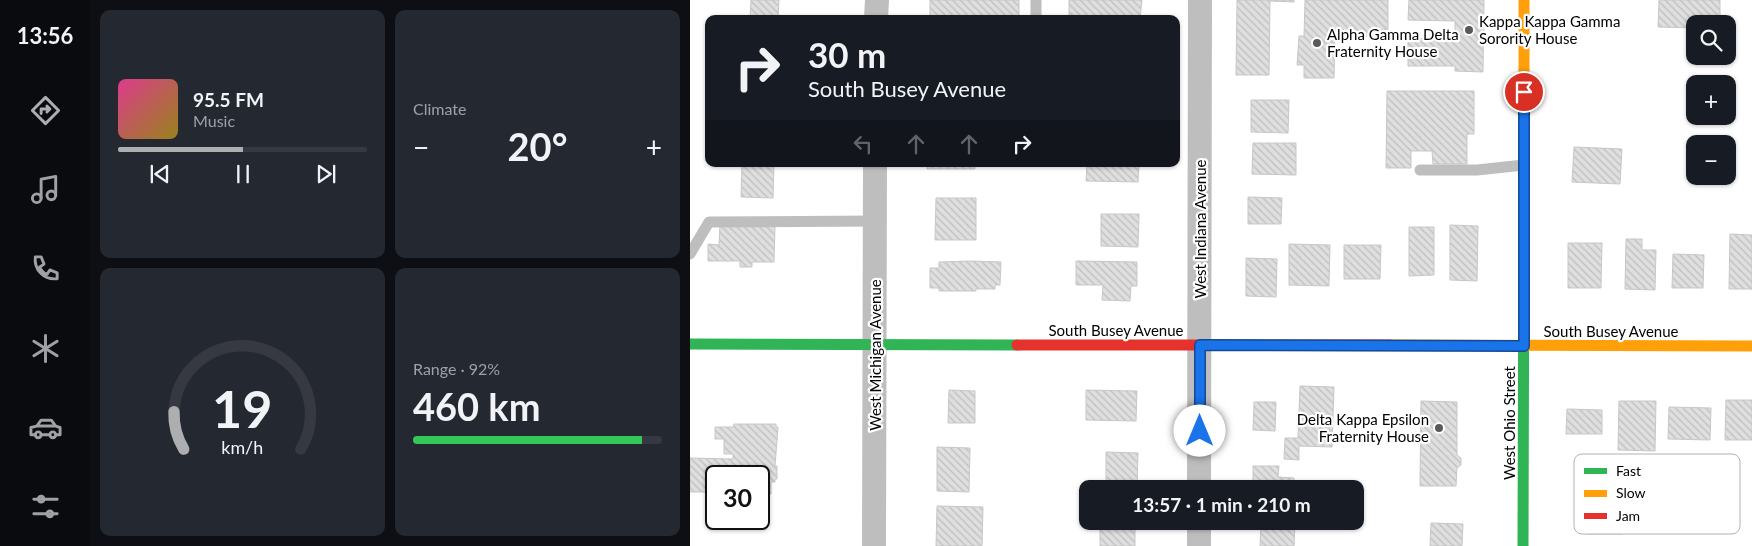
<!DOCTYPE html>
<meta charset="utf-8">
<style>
body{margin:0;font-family:Lato,sans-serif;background:#242831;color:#f1f3f6;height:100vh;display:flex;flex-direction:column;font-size:19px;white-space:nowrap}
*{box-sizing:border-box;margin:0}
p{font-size:16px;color:#9ea1a6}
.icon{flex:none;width:28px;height:28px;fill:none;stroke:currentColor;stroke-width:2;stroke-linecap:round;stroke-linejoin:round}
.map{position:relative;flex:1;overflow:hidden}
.drawer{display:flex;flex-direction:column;gap:10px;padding:10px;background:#0d0f14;width:600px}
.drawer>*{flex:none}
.guide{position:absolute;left:15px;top:15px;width:475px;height:152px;border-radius:10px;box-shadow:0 1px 4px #0004;background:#171b24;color:#f1f3f6;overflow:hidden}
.controls{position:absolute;left:996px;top:15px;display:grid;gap:10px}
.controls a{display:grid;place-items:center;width:50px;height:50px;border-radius:10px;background:#171b24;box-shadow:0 1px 4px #0004;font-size:25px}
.speed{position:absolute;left:15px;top:465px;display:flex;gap:10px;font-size:25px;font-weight:700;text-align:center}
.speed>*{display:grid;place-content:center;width:65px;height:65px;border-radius:50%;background:#171b24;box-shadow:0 1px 4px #0004;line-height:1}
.speed .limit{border:2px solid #111;border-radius:8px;background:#fff;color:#111}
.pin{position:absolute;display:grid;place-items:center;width:42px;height:42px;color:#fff;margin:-21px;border:2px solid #fff;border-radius:50%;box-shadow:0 1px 5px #0007}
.me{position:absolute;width:55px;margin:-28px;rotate:0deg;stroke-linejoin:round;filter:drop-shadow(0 0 4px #0008)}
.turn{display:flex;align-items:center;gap:18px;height:105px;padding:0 20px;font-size:22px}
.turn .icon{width:65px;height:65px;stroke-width:2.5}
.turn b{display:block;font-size:35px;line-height:42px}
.lanes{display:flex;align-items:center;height:48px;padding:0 20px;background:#0003;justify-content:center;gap:25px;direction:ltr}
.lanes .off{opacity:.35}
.big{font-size:38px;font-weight:700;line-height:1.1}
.drawer .card{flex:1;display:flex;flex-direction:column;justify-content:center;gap:8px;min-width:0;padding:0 18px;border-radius:10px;background:#242831}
.drawer .dial{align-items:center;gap:0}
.dial svg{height:130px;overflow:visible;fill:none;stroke:#363941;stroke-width:7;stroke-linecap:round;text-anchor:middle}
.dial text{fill:#f1f3f6;stroke:none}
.song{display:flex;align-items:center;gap:15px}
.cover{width:60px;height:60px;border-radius:8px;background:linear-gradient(135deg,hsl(330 70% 55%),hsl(50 70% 35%))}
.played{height:5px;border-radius:2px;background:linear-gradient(90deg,#adaeaf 50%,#363941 50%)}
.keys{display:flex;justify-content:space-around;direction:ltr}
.heat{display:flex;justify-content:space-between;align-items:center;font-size:28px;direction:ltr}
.charge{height:8px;border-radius:4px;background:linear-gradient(90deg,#34c759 92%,#363941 0)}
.drawer .tiles{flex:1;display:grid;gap:10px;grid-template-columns:repeat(2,1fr)}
.trip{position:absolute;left:389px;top:480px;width:285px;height:50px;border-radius:10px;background:#171b24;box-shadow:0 1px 4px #0004;font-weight:700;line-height:50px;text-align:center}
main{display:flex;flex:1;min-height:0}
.tabs{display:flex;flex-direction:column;width:90px;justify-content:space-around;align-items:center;background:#090b0e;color:#9ea1a6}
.tabs .icon{width:35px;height:35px}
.tabs .on{color:#adaeaf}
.tabs b{font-size:22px;color:#f1f3f6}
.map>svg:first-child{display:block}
</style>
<main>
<nav class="tabs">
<b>13:56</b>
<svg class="icon on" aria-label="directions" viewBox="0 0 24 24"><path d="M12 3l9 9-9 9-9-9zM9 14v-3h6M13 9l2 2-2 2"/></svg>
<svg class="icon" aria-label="music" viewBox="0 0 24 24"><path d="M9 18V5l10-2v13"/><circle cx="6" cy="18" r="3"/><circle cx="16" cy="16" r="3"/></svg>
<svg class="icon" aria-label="phone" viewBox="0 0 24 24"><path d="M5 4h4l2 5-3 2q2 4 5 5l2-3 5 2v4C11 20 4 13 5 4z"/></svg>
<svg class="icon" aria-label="climate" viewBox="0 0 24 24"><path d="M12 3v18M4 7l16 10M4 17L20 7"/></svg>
<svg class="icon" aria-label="car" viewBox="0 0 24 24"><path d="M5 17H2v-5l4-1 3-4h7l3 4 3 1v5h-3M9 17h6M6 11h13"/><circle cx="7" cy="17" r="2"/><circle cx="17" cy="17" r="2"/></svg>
<svg class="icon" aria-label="filters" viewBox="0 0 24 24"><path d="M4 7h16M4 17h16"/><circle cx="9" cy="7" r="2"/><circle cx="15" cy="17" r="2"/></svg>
</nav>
<section class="drawer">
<div class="tiles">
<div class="card">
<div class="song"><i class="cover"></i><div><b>95.5 FM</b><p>Music</p></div></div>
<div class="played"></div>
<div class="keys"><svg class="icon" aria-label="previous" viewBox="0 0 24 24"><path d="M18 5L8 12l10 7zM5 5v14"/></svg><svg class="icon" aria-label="pause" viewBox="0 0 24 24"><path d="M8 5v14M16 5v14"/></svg><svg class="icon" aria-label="next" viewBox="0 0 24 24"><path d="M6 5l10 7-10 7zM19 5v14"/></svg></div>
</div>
<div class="card"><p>Climate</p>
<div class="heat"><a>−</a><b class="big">20°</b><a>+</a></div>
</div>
<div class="card dial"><svg viewBox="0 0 100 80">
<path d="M14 69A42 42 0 1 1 86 69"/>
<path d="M14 69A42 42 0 0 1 8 46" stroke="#adaeaf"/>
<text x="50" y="56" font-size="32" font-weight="700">19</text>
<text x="50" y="72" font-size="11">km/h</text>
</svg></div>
<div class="card"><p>Range · 92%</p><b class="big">460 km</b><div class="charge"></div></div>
</div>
</section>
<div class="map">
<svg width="1062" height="546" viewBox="0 0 1062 546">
<defs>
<pattern id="building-back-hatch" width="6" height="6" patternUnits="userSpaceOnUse" patternTransform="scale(1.25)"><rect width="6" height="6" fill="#dfdfdf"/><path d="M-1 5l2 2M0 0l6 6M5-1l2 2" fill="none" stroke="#bebebe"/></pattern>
</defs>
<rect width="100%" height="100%" fill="#fff"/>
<g fill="url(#building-back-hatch)" stroke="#c7c7c7">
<polygon points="61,0 89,0 88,19 60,19"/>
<rect x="240" y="0" width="89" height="19"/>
<polygon points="379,0 452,0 450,19 372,19 372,16 379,16"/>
<polygon points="547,0 604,0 604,2 580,1 579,75 546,75"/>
<polygon points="615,0 698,0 698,30 693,29 693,36 645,35 644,78 614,78 614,65 607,65 609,36 614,36"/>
<polygon points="719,0 794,0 793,72 765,71 765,66 718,66 718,38 765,39 765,21 718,20"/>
<polygon points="969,0 1030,0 1030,24 1005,24 1005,28 968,27"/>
<polygon points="697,91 784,91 784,134 777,134 777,164 743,164 742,151 721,151 721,168 696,168"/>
<polygon points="561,100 599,100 598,133 561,132"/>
<polygon points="563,143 606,143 606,175 562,174"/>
<polygon points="884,147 932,149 930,184 882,182"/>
<polygon points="52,164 84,164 83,198 51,197"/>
<polygon points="238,164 285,164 285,169 237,169"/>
<polygon points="397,164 449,164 448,182 396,181"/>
<polygon points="558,197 592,198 591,224 558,224"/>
<polygon points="246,198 286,198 286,240 245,240"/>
<polygon points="411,214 449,214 448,247 411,246"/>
<polygon points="30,225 85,226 84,262 62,262 62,267 50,267 50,261 18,261 18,244 29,245"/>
<polygon points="760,225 788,226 787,281 760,280"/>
<polygon points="719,227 744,227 744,275 719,276"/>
<polygon points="1040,234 1062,235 1062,289 1039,289"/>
<polygon points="936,239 952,239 952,250 966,250 965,290 935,289"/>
<polygon points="878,243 912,243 911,288 878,288"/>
<polygon points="599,244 640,245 639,286 599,285"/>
<polygon points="654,245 691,245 690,279 654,279"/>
<polygon points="983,254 1014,255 1013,288 982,288"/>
<polygon points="556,258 587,259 586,297 556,296"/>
<polygon points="281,261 311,262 310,285 305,285 305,289 286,289 286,291 249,291 249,288 240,288 240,268 249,268 249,262"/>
<polygon points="386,261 447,262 447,286 441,286 440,301 412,300 413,285 386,285"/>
<polygon points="610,386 644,387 642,447 609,446 609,460 594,459 595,438 608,438"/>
<polygon points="259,390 285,391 285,423 258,423"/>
<polygon points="396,390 447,391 446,421 396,420"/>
<polygon points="1036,400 1062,400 1062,440 1035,440"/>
<polygon points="731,401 767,402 767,455 771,458 771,465 767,468 766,486 730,486"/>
<polygon points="929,401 966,401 965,451 928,450"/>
<polygon points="564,402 586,402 585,431 563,430"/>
<polygon points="979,407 1021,408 1020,440 978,439"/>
<polygon points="877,409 912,410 912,434 876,434"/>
<polygon points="44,424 86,424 86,427 88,427 85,466 87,466 87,479 85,479 85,482 81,482 81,494 69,494 69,476 26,476 26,481 16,481 16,492 0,492 0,458 43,459 43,454 34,454 34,439 25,439 25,427 43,427"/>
<polygon points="247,447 280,448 279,492 247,491"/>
<polygon points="416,452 448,453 447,489 416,489"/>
<polygon points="563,466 589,466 588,477 604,478 604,489 563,489"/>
<polygon points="897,494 932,495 932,534 897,534"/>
<polygon points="247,506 293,507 292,546 246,546"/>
<rect x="410" y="521" width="35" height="25"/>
<polygon points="571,521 605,521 604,546 570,546"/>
<polygon points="741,523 773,524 772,546 740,546"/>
</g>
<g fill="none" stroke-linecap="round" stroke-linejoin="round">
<g stroke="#bebebe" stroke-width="11">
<polyline points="346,19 346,0"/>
<polyline points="730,170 787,170 834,165"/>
<polyline points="0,254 19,222 185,221"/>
</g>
<g stroke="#bebebe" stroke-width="24">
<polyline points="186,19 187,0"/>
<polyline points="509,489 510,0"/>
<polyline points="184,546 185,164"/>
<polyline points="509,546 509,521"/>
</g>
<g stroke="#30b455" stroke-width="11">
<polyline points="0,344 327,345"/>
<polyline points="833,546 834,194"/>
</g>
<g stroke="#ff9f0a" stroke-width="11">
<polyline points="834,194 834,0"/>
<polyline points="700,345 1062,346"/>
</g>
<polyline stroke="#e5322d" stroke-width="11" points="327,345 700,345"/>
</g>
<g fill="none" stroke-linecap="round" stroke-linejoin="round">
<g stroke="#114b97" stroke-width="12">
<polyline id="route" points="510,431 510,345 834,346 834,92"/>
</g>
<use href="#route" stroke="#1a73e8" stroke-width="9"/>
</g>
<g fill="#595959" stroke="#fff" stroke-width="2">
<circle cx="779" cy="30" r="5"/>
<circle cx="627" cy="43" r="5"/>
<circle cx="749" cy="428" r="5"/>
</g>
<g text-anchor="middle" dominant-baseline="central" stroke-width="4.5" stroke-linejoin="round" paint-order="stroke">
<g font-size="15" fill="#000" stroke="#fff" text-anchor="start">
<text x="789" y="21">Kappa Kappa Gamma<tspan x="789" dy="17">Sorority House</tspan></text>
<text x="637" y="34">Alpha Gamma Delta<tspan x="637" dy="17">Fraternity House</tspan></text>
<text x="739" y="419" text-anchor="end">Delta Kappa Epsilon<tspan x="739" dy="17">Fraternity House</tspan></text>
</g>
<g font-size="15" fill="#000" stroke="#fff">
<text transform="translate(510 229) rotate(-90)">West Indiana Avenue</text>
<text x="426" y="330">South Busey Avenue</text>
<text x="921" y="331">South Busey Avenue</text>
<text transform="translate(185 355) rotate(-90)">West Michigan Avenue</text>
<text transform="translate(819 423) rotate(-90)">West Ohio Street</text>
</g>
</g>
<rect x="884" y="454" width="166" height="80" rx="8" fill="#fff" stroke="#b2b2b2" stroke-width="1"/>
<rect x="894" y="468" width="23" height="6" fill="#30b455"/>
<rect x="894" y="490" width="23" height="7" fill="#ff9f0a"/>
<rect x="894" y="513" width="23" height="6" fill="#e5322d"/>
<g font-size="14" fill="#000">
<text x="926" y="476">Fast</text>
<text x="926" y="498">Slow</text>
<text x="926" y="521">Jam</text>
</g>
</svg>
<div class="controls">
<a><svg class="icon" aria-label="search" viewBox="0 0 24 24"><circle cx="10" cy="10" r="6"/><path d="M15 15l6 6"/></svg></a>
<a>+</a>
<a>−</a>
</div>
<div class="speed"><div class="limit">30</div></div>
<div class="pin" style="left:834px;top:92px;background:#d93025"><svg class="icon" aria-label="arrive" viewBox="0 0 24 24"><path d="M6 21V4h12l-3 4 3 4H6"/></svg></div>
<svg class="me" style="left:510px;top:431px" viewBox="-20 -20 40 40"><circle r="19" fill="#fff"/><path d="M0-13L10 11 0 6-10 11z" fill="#1a73e8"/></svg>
<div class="trip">13:57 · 1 min · 210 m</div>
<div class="guide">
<div class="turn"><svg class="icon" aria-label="right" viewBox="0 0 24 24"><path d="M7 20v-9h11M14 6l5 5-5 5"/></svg><div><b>30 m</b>South Busey Avenue</div></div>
<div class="lanes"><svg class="icon off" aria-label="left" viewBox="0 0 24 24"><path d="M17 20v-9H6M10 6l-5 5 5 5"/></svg><svg class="icon off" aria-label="ahead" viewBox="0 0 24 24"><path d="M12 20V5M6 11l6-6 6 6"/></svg><svg class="icon off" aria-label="ahead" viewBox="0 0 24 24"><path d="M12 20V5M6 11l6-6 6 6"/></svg><svg class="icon" aria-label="right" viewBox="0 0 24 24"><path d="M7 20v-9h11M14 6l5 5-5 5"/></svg></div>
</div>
</div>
</main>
